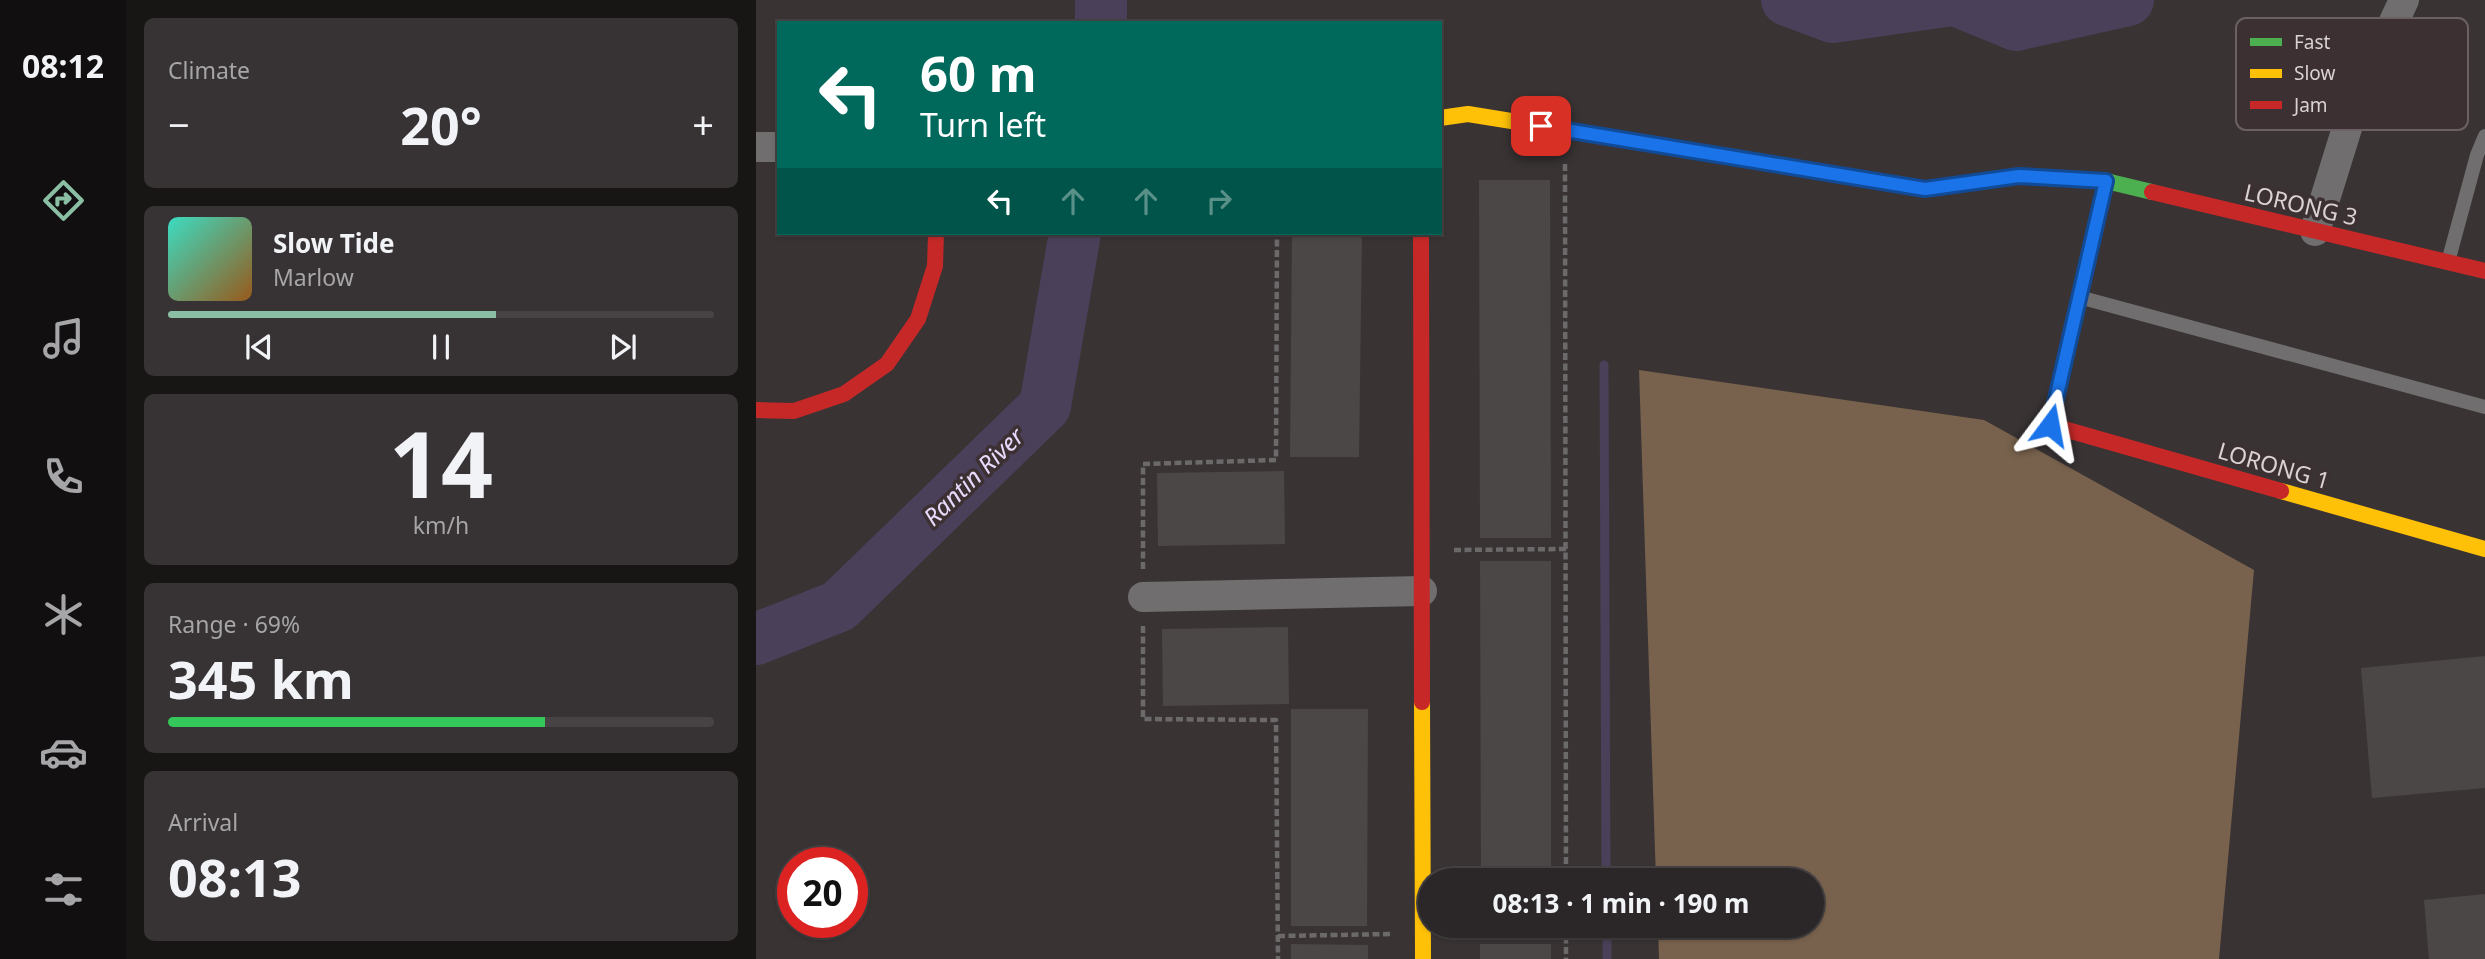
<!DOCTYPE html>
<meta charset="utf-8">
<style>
body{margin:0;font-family:"Noto Sans",sans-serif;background:#373233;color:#f1f3f6;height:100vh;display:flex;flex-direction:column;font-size:26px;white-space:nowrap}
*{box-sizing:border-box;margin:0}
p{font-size:23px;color:#a6a5a7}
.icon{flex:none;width:38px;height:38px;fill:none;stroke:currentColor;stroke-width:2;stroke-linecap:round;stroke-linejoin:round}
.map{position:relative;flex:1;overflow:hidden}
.panel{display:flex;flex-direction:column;gap:18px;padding:18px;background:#181515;width:630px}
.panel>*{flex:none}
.guide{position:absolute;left:21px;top:21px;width:665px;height:214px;border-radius:0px;box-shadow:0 2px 5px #0004,0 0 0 2px #474344;background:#00695c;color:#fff;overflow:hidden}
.speed{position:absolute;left:21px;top:847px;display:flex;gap:14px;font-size:35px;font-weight:700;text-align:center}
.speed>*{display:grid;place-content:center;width:91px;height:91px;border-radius:50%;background:#2b2627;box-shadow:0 2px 5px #0004,0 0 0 2px #474344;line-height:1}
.speed .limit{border:10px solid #d22;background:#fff;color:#111}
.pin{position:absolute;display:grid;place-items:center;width:60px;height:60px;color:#fff;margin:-30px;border-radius:14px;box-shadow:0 4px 10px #0006}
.me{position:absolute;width:77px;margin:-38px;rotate:13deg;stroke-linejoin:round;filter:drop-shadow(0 0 5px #0008)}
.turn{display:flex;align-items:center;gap:24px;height:147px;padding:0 28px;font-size:32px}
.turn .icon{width:91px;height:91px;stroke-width:2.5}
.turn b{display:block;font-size:49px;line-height:60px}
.lanes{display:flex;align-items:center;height:66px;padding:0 28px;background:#0003;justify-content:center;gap:35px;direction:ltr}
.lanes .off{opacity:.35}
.big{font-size:52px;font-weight:700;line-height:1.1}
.panel .card{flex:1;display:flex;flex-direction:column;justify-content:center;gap:10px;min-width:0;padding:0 24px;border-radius:10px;background:#373233}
.panel .dial{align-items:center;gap:0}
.dial b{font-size:91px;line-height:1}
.song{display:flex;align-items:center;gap:21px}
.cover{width:84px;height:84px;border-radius:10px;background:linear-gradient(135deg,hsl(170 70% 55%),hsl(30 70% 35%))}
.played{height:7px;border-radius:4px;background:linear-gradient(90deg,#8abfa5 60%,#474344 60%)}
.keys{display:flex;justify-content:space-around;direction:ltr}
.heat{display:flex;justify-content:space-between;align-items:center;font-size:38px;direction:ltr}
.charge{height:10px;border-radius:5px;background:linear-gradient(90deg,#34c759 69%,#474344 0)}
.trip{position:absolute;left:662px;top:868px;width:406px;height:70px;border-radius:35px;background:#2b2627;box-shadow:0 2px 5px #0004,0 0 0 2px #474344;font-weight:700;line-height:70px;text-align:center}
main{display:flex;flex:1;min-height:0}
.dock{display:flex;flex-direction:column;width:126px;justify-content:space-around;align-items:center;background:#110f10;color:#a6a5a7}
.dock .icon{width:49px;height:49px}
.dock .current{color:#8abfa5}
.dock b{font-size:32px;color:#f1f3f6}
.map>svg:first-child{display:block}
</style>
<main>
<nav class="dock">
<b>08:12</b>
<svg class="icon current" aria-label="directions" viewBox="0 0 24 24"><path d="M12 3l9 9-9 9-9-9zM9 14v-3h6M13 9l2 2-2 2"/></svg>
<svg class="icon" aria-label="music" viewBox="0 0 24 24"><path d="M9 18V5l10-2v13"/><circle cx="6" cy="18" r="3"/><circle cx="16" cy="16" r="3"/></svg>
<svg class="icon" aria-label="phone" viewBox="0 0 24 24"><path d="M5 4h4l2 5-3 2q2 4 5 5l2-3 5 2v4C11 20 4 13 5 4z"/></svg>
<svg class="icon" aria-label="climate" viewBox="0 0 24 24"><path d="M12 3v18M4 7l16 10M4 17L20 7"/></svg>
<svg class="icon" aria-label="car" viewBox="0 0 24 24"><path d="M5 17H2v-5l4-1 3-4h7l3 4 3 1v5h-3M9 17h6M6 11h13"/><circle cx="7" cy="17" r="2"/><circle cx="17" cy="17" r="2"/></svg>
<svg class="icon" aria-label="filters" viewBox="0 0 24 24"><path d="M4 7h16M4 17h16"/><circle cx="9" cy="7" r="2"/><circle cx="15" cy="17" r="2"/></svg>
</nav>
<section class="panel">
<div class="card"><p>Climate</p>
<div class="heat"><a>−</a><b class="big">20°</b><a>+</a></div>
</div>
<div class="card">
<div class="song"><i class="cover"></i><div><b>Slow Tide</b><p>Marlow</p></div></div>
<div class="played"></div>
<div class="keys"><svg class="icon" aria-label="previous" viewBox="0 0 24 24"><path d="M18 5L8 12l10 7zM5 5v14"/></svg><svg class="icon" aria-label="pause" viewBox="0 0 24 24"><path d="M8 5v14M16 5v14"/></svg><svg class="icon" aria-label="next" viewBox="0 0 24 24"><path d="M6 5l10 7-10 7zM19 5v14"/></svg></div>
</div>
<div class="card dial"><b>14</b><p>km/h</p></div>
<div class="card"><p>Range · 69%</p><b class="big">345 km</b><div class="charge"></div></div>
<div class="card"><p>Arrival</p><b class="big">08:13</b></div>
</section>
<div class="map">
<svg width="1729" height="959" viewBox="0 0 1729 959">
<rect width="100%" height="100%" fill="#393334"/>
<polygon fill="#78624d" points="883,370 1228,420 1498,570 1463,959 903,959 902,926 1055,926 1055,880 900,880"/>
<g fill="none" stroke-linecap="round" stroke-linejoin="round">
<g stroke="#4a4059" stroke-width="9">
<polyline points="848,365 850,880"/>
<polyline points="851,926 851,959"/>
</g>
<g stroke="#4a4059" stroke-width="52">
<polyline points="1031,0 1077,17 1196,0"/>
<polyline points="1199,0 1260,25 1372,0"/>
<polyline points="345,23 345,0"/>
<polyline points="0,639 83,606 289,406 319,233"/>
</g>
</g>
<g fill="#4c4747">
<polygon points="723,180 794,180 795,538 724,538"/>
<polygon points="536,233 606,233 603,457 534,457"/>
<polygon points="528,471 529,544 402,546 401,473"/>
<polygon points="724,561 795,561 795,880 725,880"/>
<polygon points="532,627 533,704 407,706 406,629"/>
<polygon points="1729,656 1729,788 1616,798 1605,668"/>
<polygon points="535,709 612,709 611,926 535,926"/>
<polygon points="1729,894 1729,959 1673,959 1668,900"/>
<polygon points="535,944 612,945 612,959 535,959"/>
<rect x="724" y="944" width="71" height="15"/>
</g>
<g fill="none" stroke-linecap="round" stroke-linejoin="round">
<g stroke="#6c696a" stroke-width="4.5" stroke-dasharray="7 3.5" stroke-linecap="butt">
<polyline points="809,164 810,880"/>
<polyline points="698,550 810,549"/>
<polyline points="387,569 387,464 520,460 521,233"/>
<polyline points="387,626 387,719 520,720 522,959"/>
<polyline points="810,926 810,959"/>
<polyline points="701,933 810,932"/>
<polyline points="522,936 636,934"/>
</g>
<g stroke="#706e6f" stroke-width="14">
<polyline points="1692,262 1721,155 1729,136"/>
<polyline points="1323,297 1729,407"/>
<polyline points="1294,424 1350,181"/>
</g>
<g stroke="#706e6f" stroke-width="30">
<polyline points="0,147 23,147"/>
<polyline points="1559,231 1596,112 1648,0"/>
<polyline points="387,597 666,591"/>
</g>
<polyline stroke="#4caf50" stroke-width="16" points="989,159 1169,189 1263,176 1350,181 1396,192"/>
<g stroke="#ffc107" stroke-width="16">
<polyline points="684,118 712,114 989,159"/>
<polyline points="1525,491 1729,549"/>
<polyline points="666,702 667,959"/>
</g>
<g stroke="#c62828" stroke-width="16">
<polyline points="1396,192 1729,271"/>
<polyline points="665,233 666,702"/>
<polyline points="0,410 38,411 88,394 131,364 162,319 179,266 180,233"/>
<polyline points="1294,425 1525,491"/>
</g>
</g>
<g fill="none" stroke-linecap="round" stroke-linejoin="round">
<g stroke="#114b97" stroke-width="18">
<polyline id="route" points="785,126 1169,189 1263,176 1350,181 1294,425"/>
</g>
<use href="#route" stroke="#1a73e8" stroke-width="12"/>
</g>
<g text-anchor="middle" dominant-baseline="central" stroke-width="7" stroke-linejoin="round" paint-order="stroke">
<g font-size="23" fill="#d9d1d3" stroke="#3c3032">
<text transform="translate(1545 204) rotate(13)">LORONG 3</text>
<text transform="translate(1518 465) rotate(16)">LORONG 1</text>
</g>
<g font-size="24" font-style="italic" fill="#e7dafb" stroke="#3c3032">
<text transform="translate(217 476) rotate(-44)">Rantin River</text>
</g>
</g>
<rect x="1480" y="18" width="232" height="112" rx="10" fill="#3c3032" stroke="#6b6062" stroke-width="2"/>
<rect x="1494" y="38" width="32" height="8" fill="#4caf50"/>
<rect x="1494" y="69" width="32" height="9" fill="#ffc107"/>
<rect x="1494" y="101" width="32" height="8" fill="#c62828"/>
<g font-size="19" fill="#d9d1d3">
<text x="1538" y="49">Fast</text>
<text x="1538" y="80">Slow</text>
<text x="1538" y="112">Jam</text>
</g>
</svg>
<div class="speed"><div class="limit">20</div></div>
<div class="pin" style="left:785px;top:126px;background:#d93025"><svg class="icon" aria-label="arrive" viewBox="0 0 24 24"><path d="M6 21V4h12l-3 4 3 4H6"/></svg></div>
<svg class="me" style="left:1294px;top:425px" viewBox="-20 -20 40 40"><path d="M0-17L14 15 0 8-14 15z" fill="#1a73e8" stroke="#fff" stroke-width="4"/></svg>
<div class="trip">08:13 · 1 min · 190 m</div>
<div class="guide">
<div class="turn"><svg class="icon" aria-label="left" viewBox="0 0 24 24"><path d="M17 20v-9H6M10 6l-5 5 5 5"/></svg><div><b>60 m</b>Turn left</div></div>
<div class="lanes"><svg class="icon" aria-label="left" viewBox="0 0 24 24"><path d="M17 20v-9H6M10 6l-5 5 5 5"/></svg><svg class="icon off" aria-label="ahead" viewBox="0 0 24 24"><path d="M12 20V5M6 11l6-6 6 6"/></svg><svg class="icon off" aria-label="ahead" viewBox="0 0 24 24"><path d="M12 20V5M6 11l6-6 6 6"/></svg><svg class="icon off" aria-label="right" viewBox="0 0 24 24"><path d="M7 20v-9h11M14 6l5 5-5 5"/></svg></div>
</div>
</div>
</main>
